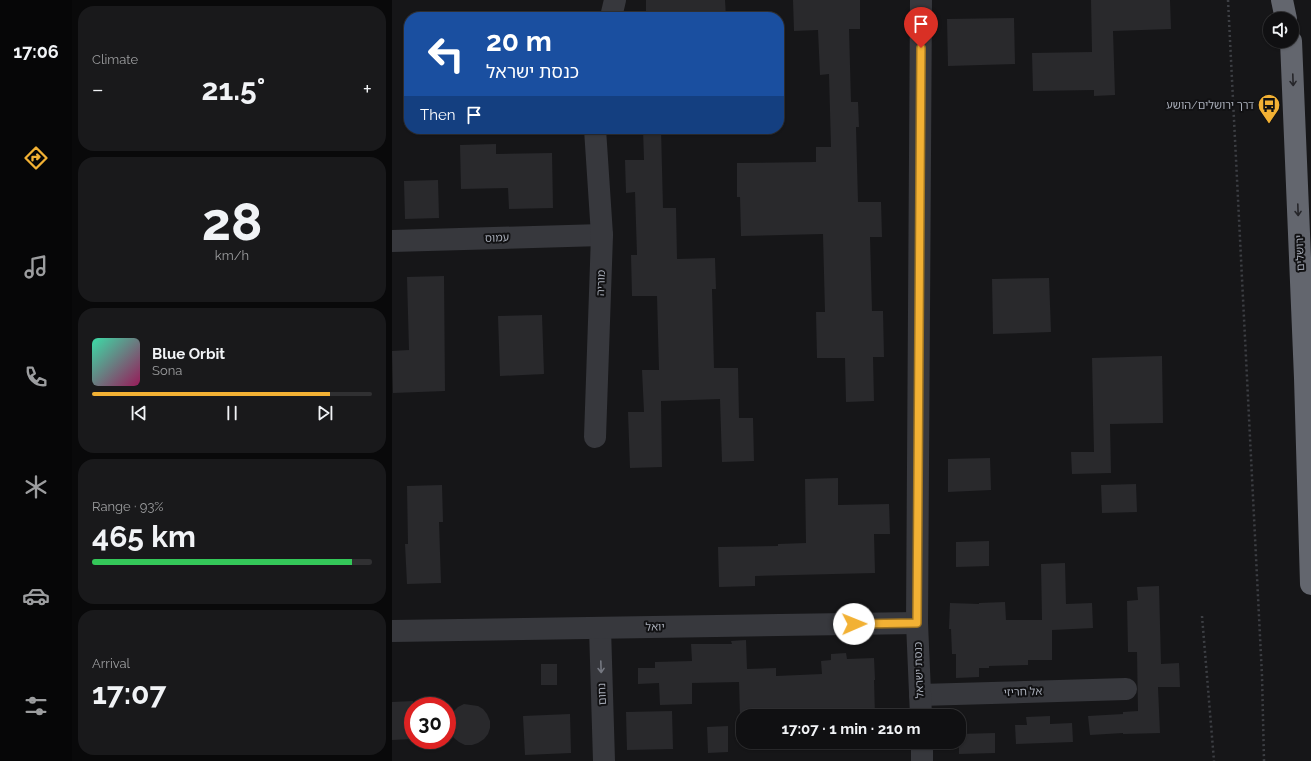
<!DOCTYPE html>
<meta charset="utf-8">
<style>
body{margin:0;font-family:Raleway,"Noto Sans Hebrew",sans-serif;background:#19191b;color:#f1f3f6;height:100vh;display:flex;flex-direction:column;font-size:15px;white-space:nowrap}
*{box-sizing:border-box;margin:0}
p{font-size:13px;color:#9c9d9f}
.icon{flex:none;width:22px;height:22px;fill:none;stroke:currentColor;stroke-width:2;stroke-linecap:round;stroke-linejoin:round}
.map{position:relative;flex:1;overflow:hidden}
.sheet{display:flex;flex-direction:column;gap:6px;padding:6px;background:#09090a;width:320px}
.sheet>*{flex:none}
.guide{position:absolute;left:12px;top:12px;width:380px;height:122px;border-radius:16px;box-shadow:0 1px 3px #0004,0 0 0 1px #303032;background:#1a4fa0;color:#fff;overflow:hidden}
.fabs{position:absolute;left:871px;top:12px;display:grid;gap:8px}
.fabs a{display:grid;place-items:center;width:36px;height:36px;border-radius:50%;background:#101012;box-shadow:0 1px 3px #0004,0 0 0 1px #303032;font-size:20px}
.speed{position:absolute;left:12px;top:697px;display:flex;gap:8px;font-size:20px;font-weight:700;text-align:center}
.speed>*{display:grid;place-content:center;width:52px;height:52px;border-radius:50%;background:#101012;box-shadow:0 1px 3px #0004,0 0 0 1px #303032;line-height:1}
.speed .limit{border:6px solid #d22;background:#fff;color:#111}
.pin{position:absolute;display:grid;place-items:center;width:34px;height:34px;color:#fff;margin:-41px -17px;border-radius:50% 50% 50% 0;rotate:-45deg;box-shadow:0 0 4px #0007}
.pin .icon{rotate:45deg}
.me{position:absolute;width:44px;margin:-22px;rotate:89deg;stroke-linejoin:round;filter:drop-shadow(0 0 3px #0008)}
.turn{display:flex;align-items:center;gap:14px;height:84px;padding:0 16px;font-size:18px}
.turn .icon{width:52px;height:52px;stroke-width:2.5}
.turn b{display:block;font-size:28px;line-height:34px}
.then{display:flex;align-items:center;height:38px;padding:0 16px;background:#0003;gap:8px;font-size:15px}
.big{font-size:30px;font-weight:700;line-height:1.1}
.sheet .tile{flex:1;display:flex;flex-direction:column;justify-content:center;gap:6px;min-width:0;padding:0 14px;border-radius:16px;background:#19191b}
.sheet .dial{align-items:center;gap:0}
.dial b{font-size:52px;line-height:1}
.song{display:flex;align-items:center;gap:12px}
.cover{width:48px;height:48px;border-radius:6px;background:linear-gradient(135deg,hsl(160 70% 55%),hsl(330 70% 35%))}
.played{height:4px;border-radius:2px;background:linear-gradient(90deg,#f2b134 85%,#303032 85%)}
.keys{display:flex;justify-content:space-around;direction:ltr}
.heat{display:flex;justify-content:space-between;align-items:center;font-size:22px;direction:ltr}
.charge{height:6px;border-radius:3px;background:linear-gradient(90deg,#34c759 93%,#303032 0)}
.trip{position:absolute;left:344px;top:709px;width:230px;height:40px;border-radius:16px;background:#101012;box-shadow:0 1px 3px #0004,0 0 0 1px #303032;font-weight:700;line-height:40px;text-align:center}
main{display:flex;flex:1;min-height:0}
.tabs{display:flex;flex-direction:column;width:72px;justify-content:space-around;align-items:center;background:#060607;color:#9c9d9f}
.tabs .icon{width:28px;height:28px}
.tabs .active{color:#f2b134}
.tabs b{font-size:18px;color:#f1f3f6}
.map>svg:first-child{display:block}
</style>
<main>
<nav class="tabs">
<b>17:06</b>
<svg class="icon active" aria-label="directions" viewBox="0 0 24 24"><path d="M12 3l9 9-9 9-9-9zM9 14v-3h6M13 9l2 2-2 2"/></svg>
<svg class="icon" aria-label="music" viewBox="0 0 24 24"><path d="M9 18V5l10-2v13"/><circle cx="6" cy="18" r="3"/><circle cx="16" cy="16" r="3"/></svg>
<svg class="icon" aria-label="phone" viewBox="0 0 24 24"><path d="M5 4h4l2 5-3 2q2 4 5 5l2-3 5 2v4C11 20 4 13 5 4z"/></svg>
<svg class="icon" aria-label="climate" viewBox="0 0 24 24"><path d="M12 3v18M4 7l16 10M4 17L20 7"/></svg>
<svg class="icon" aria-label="car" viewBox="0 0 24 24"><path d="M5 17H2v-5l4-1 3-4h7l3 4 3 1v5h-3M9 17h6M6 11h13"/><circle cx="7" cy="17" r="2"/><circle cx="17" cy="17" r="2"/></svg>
<svg class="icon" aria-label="filters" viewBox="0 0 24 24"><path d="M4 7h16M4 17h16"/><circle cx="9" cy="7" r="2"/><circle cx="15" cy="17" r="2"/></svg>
</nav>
<section class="sheet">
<div class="tile"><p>Climate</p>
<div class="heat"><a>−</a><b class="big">21.5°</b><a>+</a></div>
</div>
<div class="tile dial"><b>28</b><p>km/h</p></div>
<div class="tile">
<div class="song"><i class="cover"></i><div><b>Blue Orbit</b><p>Sona</p></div></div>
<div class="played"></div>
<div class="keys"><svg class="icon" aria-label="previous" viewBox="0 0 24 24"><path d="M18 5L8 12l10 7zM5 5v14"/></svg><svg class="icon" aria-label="pause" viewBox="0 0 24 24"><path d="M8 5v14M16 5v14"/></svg><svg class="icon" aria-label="next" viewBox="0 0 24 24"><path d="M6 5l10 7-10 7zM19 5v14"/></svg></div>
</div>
<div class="tile"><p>Range · 93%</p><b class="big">465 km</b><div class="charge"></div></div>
<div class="tile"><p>Arrival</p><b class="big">17:07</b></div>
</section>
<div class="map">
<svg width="919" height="761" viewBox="0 0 919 761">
<rect width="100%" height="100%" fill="#161618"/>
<g fill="#29292c">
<polygon points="254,0 333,0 334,17 254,17"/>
<polygon points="401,0 468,0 468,29 457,29 459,102 466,102 467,127 464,127 466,202 489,202 490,237 478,237 480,311 491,311 492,357 481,357 482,401 454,402 453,358 425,358 424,312 433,312 431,234 349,236 348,197 345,197 345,163 424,162 424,147 439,147 437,74 428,75 426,30 402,31"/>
<polygon points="699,0 778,0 779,29 721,31 723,95 702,96 702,90 641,91 640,53 700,52"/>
<polygon points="622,18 623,64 556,66 555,19"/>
<polygon points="251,129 269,129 271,208 284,208 285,259 323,258 324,289 320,289 322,368 346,368 347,418 361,418 362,461 330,462 328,399 269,401 270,467 238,468 236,412 252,412 250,370 267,370 265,296 240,296 239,255 245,255 243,192 234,193 233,160 252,160"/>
<polygon points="104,144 104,154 160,153 161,208 117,209 116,188 69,189 68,145"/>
<polygon points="46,180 47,218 13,219 12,181"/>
<polygon points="52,276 53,391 1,393 0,351 17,350 15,277"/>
<polygon points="657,278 659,332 601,334 600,279"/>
<polygon points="150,315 152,374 108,376 106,316"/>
<polygon points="770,356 771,423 718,424 719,473 680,474 679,452 702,452 700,358"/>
<polygon points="598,458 599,490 556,492 556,459"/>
<polygon points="446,478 446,505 497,504 498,534 482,534 483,573 363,576 363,586 327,587 326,547 386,546 386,544 414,543 413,479"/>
<polygon points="744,484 745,512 710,513 709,485"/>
<polygon points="50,485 51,522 47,522 49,583 15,584 13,544 16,544 15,486"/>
<polygon points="597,541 597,566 564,567 564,542"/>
<polygon points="673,563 674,604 700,603 701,628 660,630 660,660 636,660 636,665 597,666 597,668 587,668 587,677 564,678 564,654 560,654 559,629 557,629 558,603 587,604 587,603 613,602 614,620 650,620 649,564"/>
<polygon points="767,586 769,664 787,663 788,687 766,687 768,733 731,734 731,733 698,735 696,716 731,714 731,712 746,711 745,652 736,652 735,601 746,600 745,587"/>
<polygon points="354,640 355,669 384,668 384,676 430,674 429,661 439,660 439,654 454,653 455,659 482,658 483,680 482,680 483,716 348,716 347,682 300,683 300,704 268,705 267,683 246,684 246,668 263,668 263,662 300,661 299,644 340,644 339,641"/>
<rect x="149" y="664" width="16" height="21"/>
<polygon points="21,701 21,739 0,740 0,702"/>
<polygon points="72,704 86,706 91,709 95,714 98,721 98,728 96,734 92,739 86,743 80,745 73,745 67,742 62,738 58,732 56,725 58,715 66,707"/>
<polygon points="280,711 281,749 235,750 234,712"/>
<polygon points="178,714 179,753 133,755 131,716"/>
<polygon points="658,716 658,724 680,723 681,742 624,744 623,725 635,725 634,717"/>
<polygon points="336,726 336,752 316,753 315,727"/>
<polygon points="603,733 603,753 567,754 567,734"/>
</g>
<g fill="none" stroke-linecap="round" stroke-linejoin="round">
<g stroke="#3d3f44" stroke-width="2.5" stroke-dasharray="2 3" stroke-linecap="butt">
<polyline points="836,0 870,676 872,761"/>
<polyline points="810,616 822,761"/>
</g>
<g stroke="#37383d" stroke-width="22">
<polyline points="219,17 223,0"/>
<polyline points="0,241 210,235"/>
<polyline points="203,437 210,235 203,129"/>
<polyline points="208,628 212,761"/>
<polyline points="0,631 525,623"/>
<polyline points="528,695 734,689"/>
<polyline points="529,716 525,623 529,0"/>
<polyline points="530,742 530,761"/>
</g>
<g stroke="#63666e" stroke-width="22">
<polyline points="890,0 894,19"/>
<polyline points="899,41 913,378 919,584"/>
</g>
</g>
<defs><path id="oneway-shaft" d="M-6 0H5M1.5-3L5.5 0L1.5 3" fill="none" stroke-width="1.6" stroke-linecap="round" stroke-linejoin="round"/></defs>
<g stroke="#26262a">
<use href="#oneway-shaft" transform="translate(901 80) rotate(88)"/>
<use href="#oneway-shaft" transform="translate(906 210) rotate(88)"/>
</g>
<use stroke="#757881" href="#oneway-shaft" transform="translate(209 667) rotate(88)"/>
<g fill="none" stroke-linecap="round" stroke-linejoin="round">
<g stroke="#9d7322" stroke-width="10">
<polyline id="route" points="462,624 525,623 529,48"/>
</g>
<use href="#route" stroke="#f2b134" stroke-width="7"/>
</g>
<defs>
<g id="bus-pin" transform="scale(1.15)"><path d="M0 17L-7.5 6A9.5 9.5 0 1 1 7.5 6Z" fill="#f2b134" stroke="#111113"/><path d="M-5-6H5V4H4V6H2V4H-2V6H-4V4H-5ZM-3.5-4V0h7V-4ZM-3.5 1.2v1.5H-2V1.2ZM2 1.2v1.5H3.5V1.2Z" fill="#111"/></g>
</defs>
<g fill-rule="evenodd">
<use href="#bus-pin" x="877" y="105"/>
</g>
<g text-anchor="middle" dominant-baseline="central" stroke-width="4" stroke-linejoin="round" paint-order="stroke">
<g font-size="11" fill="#a8adb8" stroke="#111113" text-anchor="end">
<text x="862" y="105">דרך ירושלים/הושע</text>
</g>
<g font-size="11" fill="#a8adb8" stroke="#111113">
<text transform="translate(105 238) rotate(-2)">עמוס</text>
<text transform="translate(908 253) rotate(-92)">ירושלים</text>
<text transform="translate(209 283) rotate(-88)">מוריה</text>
<text transform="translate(263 627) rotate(-1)">יואל</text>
<text transform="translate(527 670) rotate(-92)">כנסת ישראל</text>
<text transform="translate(631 692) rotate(-2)">אל חריזי</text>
<text transform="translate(210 694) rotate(-92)">נחום</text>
</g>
</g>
</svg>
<div class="fabs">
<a><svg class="icon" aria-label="sound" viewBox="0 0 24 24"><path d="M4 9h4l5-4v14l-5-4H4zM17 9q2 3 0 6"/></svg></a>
</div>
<div class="speed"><div class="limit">30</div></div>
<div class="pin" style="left:529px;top:48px;background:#d93025"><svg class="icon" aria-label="arrive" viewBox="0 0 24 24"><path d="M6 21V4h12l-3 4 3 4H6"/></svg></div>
<svg class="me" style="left:462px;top:624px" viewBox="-20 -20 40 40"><circle r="19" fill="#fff"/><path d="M0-13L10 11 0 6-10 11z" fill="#f2b134"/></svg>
<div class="trip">17:07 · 1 min · 210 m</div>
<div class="guide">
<div class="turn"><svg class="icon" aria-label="left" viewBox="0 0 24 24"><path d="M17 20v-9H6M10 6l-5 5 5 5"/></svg><div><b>20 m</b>כנסת ישראל</div></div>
<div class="then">Then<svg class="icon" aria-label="arrive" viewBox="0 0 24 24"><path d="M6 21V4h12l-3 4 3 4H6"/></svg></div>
</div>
</div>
</main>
